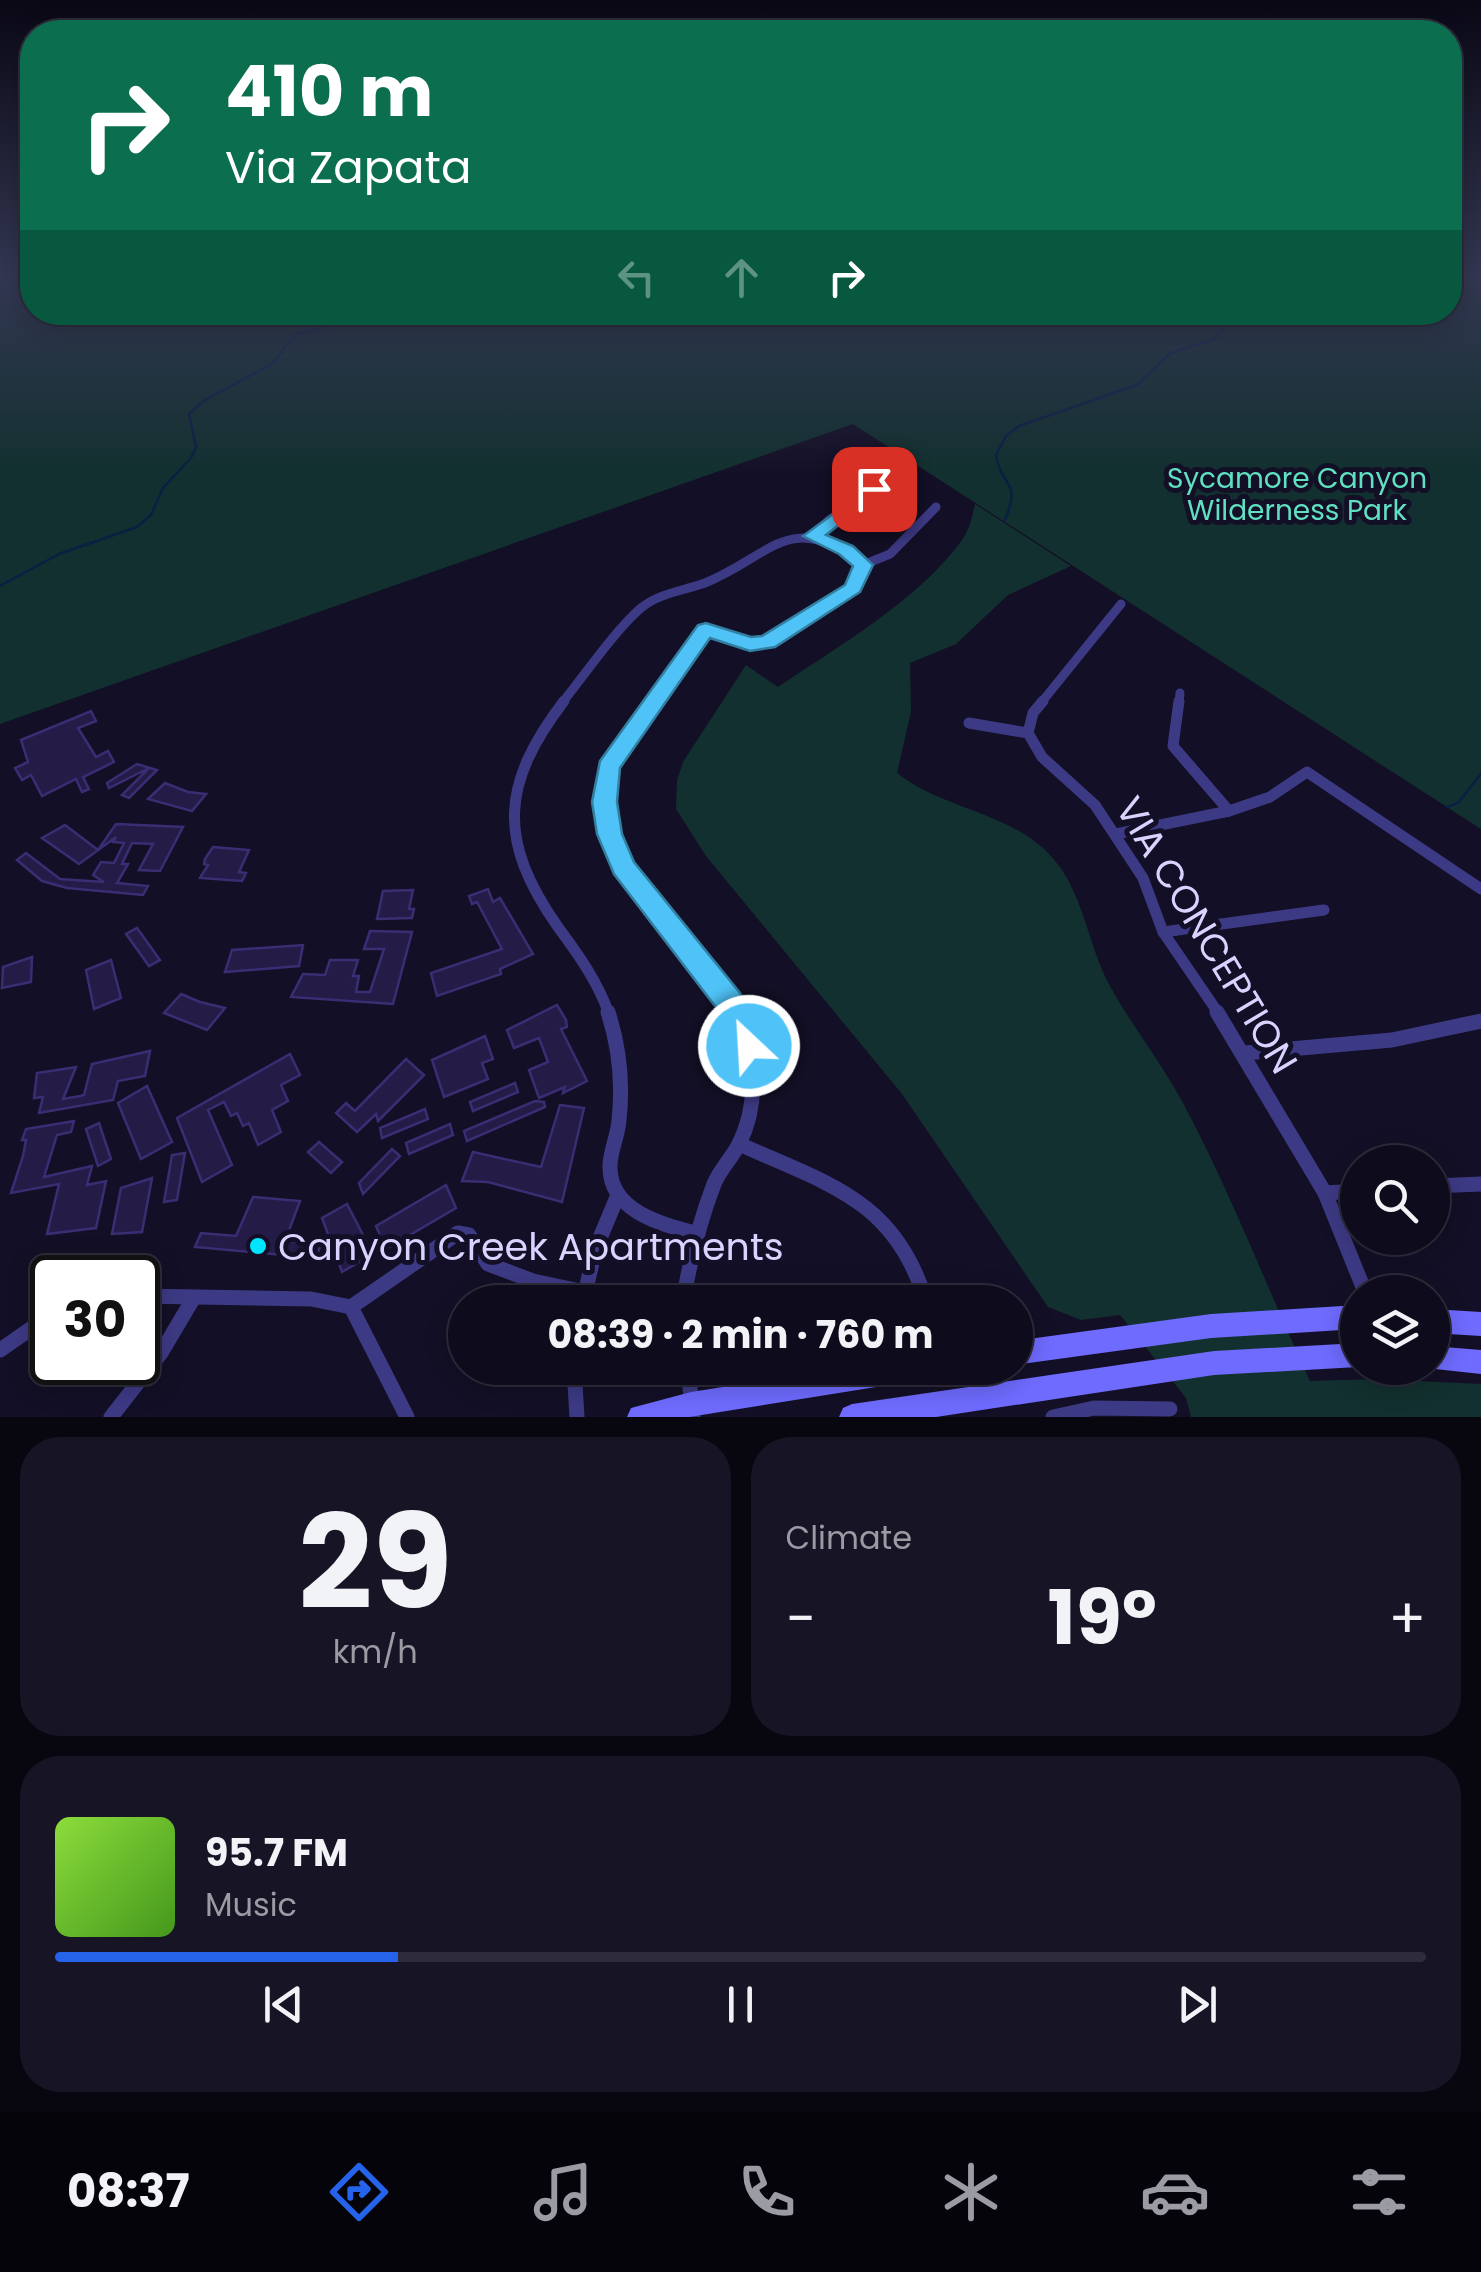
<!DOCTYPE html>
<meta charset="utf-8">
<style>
body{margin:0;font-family:Poppins,sans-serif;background:#171425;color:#f1f3f6;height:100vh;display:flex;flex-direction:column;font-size:38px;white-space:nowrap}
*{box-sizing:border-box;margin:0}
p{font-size:32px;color:#9b9ba3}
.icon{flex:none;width:55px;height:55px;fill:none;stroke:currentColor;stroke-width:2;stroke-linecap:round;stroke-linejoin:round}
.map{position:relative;height:1417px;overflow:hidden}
.sheet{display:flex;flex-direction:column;gap:20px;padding:20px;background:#08060f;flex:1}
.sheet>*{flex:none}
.guide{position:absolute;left:20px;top:20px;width:1442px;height:305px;border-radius:40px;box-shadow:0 5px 25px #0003,0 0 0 2px #2e2b3b;background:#0b6e4f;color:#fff;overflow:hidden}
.tools{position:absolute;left:1340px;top:1145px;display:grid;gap:20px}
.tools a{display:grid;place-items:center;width:110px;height:110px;border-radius:50%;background:#0e0b1c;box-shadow:0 5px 25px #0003,0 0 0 2px #2e2b3b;font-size:50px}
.speed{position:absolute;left:30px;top:1255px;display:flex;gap:20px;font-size:50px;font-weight:700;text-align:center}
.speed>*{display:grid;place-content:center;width:130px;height:130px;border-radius:50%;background:#0e0b1c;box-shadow:0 5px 25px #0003,0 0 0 2px #2e2b3b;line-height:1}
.speed .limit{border:5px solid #111;border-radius:15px;background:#fff;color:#111}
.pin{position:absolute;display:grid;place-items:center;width:85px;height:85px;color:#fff;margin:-42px;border-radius:20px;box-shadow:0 5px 15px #0006}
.me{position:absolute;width:110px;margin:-55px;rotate:335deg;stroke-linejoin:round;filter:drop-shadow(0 0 8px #0008)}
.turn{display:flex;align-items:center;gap:35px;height:210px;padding:0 40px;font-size:45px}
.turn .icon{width:130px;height:130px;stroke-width:2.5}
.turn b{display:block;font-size:70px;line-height:85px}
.lanes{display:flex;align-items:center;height:95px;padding:0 40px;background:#0003;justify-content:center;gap:50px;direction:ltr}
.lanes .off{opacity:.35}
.big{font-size:75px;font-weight:700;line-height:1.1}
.sheet .tile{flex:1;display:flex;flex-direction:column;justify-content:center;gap:15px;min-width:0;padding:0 35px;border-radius:40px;background:#171425}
.sheet .dial{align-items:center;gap:0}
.dial b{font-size:130px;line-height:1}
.song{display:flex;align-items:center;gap:30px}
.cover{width:120px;height:120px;border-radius:15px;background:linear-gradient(135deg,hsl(90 70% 55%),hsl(100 70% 35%))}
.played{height:10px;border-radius:5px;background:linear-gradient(90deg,#2563eb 25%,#2e2b3b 25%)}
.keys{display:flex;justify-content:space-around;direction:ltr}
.heat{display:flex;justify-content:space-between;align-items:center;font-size:55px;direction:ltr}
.sheet .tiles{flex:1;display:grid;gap:20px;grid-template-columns:1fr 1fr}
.tile:last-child{grid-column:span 2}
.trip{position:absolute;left:448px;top:1285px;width:585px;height:100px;border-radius:50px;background:#0e0b1c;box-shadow:0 5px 25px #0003,0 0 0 2px #2e2b3b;font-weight:700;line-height:100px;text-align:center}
.dock{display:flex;height:160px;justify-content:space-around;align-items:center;background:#06040b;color:#9b9ba3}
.dock .icon{width:70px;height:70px}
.dock .on{color:#2563eb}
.dock b{font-size:45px;color:#f1f3f6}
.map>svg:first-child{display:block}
</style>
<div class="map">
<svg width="1481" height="1417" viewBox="0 0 1481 1417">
<rect width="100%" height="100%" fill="#130f26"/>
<g fill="#12302f">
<polygon points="0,278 32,278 32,312 1450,312 1450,278 1481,278 1481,829 853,424 0,724"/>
<path d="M 975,504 L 1071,566 L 1008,595 L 956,644 L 910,663 L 911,712 L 897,773 C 942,809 1010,812 1050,855 C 1084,891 1087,944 1110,986 C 1132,1026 1161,1062 1183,1103 C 1231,1193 1267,1288 1310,1381 L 1377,1379 L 1481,1384 L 1481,1417 L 1191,1417 L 1186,1398 L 1120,1315 L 1081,1320 L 1048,1307 L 902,1094 L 706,856 L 676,809 L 677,781 L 683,762 L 746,665 L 778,687 C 837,647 920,599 962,540 C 970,529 972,517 975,504 Z"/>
</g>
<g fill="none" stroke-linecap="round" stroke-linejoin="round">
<g stroke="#0a1f44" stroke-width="2.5">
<path d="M 1005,520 C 1022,478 1001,489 996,455 L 1006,436 L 1019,426 L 1137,385 L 1171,353 L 1214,339 L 1240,312"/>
<polyline points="0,586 59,554 137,527 151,515 163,488 191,458 196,447 189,414 205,400 272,364 296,334 399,312"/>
<polyline points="1447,807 1458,803 1481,774"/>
</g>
</g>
<g fill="#241b47" stroke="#3b2d73" stroke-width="2.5">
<polygon points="91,711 96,721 78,728 96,757 108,751 114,762 83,777 89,789 82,792 76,779 42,796 31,775 22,780 15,768 28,762 21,740"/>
<polygon points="137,764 157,770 129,798 122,795 149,768 109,788 107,783"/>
<polygon points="165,783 188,792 206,794 192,811 148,799"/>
<polygon points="116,824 183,827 160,871 139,870 153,844 132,843 122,864 128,864 117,883 148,886 143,895 67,888 42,881 17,860 26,853 60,879 104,882 93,875 101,862 114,863 124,843 113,842 116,837 79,864 42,838 65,825 98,850"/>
<polygon points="213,847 249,850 239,872 246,873 242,881 200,878 208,865 204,864 205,859"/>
<polygon points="488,889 493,902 500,898 533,954 500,969 501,974 437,996 431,973 502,949 477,902 472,904 469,896"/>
<polygon points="413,890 409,909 414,909 412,918 377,919 383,891"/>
<polygon points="137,928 160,960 149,966 126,934"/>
<polygon points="370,931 412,932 393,1004 291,997 303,974 325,975 330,960 358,960 353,976 359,976 356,992 370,992 384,949 364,949"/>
<polygon points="303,945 299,966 225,972 232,950"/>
<polygon points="32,957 31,982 2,988 3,967"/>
<polygon points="111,960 121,998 94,1009 86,970"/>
<polygon points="181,994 200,1002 225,1008 207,1030 164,1013"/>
<polygon points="557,1005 566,1020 567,1027 561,1029 587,1081 563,1093 565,1087 539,1098 529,1070 548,1062 539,1038 514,1048 507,1030"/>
<polygon points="485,1036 493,1059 482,1063 488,1079 444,1097 432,1060"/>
<polygon points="150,1051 145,1076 118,1081 113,1100 39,1113 43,1097 34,1098 37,1073 76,1067 63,1099 80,1096 84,1095 92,1064"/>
<polygon points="290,1054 300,1075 281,1085 288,1101 272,1110 281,1132 258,1145 249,1123 243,1126 237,1113 231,1116 224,1102 208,1110 232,1165 202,1182 177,1118"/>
<polygon points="406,1059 424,1075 378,1121 376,1114 357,1132 336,1113 346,1103 355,1111"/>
<polygon points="515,1083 518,1092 473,1111 470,1102"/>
<polygon points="147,1086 172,1142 141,1159 118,1103"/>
<polygon points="535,1101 544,1102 545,1107 467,1141 464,1131"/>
<polygon points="560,1105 584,1108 562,1202 488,1182 462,1181 473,1152 541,1167"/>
<polygon points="425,1109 428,1119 382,1138 380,1128"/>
<polygon points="74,1121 71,1132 57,1135 44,1177 92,1166 87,1185 106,1181 96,1228 47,1234 59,1184 11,1193 23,1156 26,1140 22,1140 26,1129"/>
<polygon points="99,1123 111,1159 98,1166 86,1129"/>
<polygon points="450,1124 453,1135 409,1154 406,1143"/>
<polygon points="319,1142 342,1162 331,1173 308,1152"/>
<polygon points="392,1149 400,1156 363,1194 359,1183"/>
<polygon points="185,1153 177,1200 164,1202 172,1155"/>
<polygon points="152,1178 142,1232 112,1234 121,1188"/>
<polygon points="446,1185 456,1208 386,1249 376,1226"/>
<polygon points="253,1197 300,1201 285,1241 321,1244 316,1258 195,1247 201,1233 236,1236"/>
<polygon points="347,1204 373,1254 342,1272 322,1218"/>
</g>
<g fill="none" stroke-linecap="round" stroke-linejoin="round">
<g stroke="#3d3a85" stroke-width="9">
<polyline points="813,536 829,520 898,474"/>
<path d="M 562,703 C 583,677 617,628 641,608 C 659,593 683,591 705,583 C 773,555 789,508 863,565"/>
<polyline points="654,703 706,630 750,644 767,642 853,588 863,565 890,554 936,507"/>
<polyline points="1041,703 1121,604"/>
<polyline points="1179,703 1180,693"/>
</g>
<g stroke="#3d3a85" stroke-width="11">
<path d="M 564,701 C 501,784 497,840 558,927 C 578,954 598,982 609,1014"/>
<path d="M 655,701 C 643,718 612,752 608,771 C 589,856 681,940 730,1002 L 735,1014"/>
<polyline points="1179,701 1173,746 1229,811"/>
<polyline points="969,723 1028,733 1042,757 1095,805 1143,878 1163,932 1219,1014"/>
<polyline points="1028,733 1033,713 1043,701"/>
<polyline points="1116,834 1229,811 1270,797 1307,772 1481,889"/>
<polyline points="1163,932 1324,910"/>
</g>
<g stroke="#3d3a85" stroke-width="15">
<path d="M 608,1012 C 619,1046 623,1084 619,1120 C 618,1136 610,1151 610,1166 C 609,1211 661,1224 695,1233"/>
<polyline points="1217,1012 1325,1193 1365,1292"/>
<polyline points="1245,1053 1392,1040 1481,1021"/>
<path d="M 739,1144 C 828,1184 896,1200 926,1302"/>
<polyline points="1432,1186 1481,1184"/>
<polyline points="1325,1193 1358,1191"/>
<polyline points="138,1296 311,1299 351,1307"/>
<polyline points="583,1302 595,1250 618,1195"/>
<path d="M 683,1302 C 690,1260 699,1223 714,1184 C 720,1169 732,1158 739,1144 C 761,1099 754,1057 734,1012"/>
<polyline points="351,1307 458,1233 469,1235 488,1264 533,1281 585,1292"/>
<polyline points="351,1307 407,1417"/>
<polyline points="0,1350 52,1314"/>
<polyline points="574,1368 577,1417"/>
<polyline points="688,1368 693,1417"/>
<polyline points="111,1417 161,1353 193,1299"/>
<polyline points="1053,1417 1094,1408 1170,1409"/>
</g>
<g fill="#6f6bff" fill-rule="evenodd">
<polygon points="1358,1305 1358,1329 1211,1338 1015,1365 1015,1341 1211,1314"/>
<polygon points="1432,1309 1481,1312 1481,1336 1432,1333"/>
<polygon points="1358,1343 1358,1367 1214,1375 936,1417 839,1417 843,1408 852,1404 1214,1351"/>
<polygon points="1432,1346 1481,1350 1481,1374 1426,1368 1432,1368"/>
<polygon points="845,1368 932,1368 929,1377 920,1380 689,1417 627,1417 631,1408 691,1392"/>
</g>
</g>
<linearGradient id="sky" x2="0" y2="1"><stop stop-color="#0a0815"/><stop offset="0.58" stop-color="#333752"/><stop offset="1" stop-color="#333752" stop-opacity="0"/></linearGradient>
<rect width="1481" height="476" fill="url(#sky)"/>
<polygon fill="#4fc3f7" stroke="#337fa1" stroke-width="2.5" points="874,484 882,489 880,493 826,535 853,546 873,565 860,592 775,647 750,651 710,638 620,768 617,802 622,834 634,862 740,993 764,1046 760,1055 749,1059 739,1055 718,1010 614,874 597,834 592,802 600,761 698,625 706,623 751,637 762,636 845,585 853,566 839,554 803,536"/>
<circle fill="#00e5ff" stroke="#130f26" stroke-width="4" cx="258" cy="1246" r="10"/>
<g text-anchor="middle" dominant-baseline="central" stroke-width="10" stroke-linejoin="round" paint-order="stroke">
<g font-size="28" fill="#5fe0c0" stroke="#130f26">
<text x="1297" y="478">Sycamore Canyon<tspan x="1297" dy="32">Wilderness Park</tspan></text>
</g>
<g font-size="38" fill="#d9d4ff" stroke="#130f26">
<text transform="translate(1207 935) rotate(59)">VIA CONCEPTION</text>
</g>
<g font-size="38" fill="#d9d4ff" stroke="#130f26" text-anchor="start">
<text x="278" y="1246">Canyon Creek Apartments</text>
</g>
</g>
</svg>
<div class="tools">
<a><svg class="icon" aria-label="search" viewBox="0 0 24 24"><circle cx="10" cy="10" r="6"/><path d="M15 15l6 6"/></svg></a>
<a><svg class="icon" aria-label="layers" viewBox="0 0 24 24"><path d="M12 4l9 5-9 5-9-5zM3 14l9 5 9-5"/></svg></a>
</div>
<div class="speed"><div class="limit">30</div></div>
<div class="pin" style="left:874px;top:489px;background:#d93025"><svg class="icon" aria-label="arrive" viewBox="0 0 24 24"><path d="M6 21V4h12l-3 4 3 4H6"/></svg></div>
<svg class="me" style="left:749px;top:1046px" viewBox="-20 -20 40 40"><circle r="17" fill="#4fc3f7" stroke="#fff" stroke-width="3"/><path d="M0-11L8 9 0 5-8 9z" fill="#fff"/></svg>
<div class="trip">08:39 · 2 min · 760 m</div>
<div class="guide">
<div class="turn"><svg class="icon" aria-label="right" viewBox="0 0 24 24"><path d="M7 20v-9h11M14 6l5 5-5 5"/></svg><div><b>410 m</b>Via Zapata</div></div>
<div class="lanes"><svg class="icon off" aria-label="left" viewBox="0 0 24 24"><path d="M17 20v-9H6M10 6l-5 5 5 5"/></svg><svg class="icon off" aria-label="ahead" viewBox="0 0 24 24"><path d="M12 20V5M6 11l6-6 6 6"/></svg><svg class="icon" aria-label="right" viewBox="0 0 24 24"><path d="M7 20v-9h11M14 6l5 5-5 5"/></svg></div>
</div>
</div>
<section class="sheet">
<div class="tiles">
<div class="tile dial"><b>29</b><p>km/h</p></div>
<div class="tile"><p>Climate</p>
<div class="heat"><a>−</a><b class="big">19°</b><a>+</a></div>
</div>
<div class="tile">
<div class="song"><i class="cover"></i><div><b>95.7 FM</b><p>Music</p></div></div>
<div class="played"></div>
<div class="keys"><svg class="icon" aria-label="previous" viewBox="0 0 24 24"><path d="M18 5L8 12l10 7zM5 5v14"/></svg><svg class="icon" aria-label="pause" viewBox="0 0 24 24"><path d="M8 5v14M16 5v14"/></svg><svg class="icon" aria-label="next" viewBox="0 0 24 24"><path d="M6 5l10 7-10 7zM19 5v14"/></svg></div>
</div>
</div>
</section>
<nav class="dock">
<b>08:37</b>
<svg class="icon on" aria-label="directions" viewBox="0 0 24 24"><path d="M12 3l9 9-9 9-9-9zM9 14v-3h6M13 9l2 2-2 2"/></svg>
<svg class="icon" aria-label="music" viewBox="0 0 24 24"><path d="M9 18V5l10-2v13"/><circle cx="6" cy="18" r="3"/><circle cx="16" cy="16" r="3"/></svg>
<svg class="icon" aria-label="phone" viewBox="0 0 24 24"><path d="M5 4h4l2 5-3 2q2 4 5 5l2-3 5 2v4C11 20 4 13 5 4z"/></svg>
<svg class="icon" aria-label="climate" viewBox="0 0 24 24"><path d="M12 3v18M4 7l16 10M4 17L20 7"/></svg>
<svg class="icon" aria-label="car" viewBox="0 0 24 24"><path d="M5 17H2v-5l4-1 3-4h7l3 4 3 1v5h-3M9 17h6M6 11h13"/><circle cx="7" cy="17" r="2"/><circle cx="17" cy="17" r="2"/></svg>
<svg class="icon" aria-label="filters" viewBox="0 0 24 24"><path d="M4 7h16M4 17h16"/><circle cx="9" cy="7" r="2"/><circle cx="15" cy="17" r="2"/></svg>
</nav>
